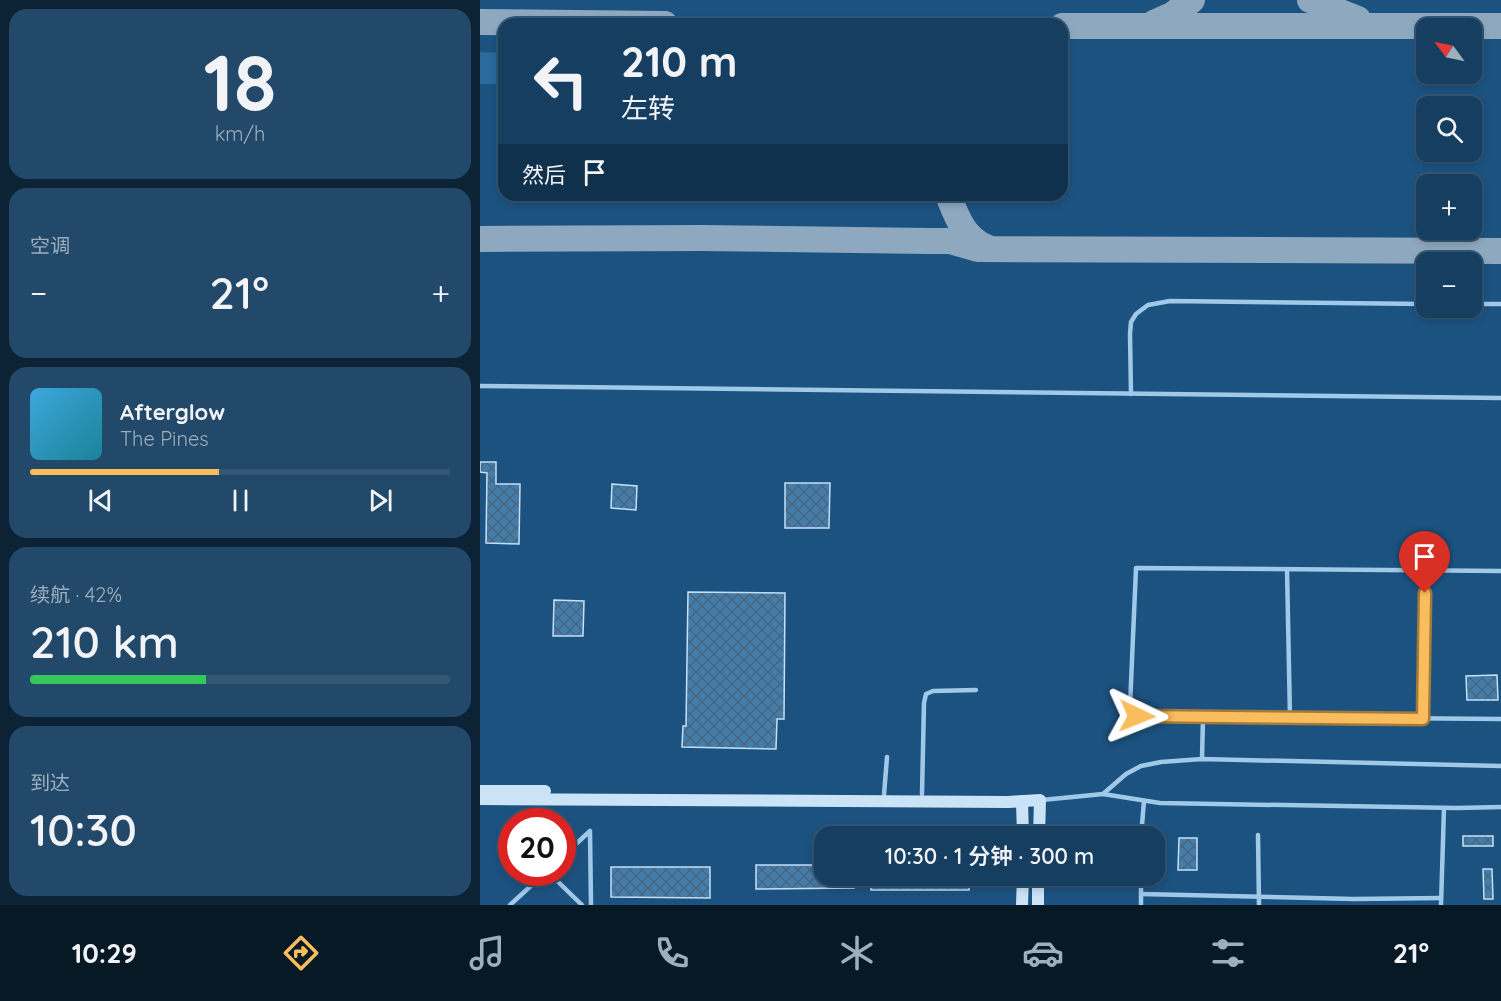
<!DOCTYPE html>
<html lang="zh">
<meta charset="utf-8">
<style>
body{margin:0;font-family:Quicksand,"Noto Sans SC",sans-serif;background:#224969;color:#f1f3f6;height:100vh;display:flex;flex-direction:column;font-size:22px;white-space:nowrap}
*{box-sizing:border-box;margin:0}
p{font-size:20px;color:#9daebd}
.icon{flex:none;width:33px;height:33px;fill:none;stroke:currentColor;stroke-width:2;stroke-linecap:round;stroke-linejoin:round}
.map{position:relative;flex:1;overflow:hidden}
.panel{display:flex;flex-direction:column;gap:9px;padding:9px;background:#0c2235;width:480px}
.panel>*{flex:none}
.hud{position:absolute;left:18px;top:18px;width:570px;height:183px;border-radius:18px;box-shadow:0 3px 9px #0003,0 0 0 2px #345775;background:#153e60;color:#f1f3f6;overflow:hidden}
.needle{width:39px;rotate:303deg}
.fabs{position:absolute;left:936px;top:18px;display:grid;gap:12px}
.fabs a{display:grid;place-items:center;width:66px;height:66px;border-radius:12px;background:#153e60;box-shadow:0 3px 9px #0003,0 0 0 2px #345775;font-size:30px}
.speed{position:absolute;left:18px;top:808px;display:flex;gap:12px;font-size:30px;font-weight:700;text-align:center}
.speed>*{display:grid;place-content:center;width:78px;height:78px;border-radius:50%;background:#153e60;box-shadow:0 3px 9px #0003,0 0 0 2px #345775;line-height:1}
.speed .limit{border:9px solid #d22;background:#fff;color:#111}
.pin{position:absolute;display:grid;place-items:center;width:51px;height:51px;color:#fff;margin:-62px -26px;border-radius:50% 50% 50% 0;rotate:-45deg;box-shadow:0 0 6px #0007}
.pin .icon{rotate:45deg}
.me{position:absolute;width:66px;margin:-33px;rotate:92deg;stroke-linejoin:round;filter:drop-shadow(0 0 4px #0008)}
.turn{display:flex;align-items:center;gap:21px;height:126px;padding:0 24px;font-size:27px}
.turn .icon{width:78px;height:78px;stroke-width:2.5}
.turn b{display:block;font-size:42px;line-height:51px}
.then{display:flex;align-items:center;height:57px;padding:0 24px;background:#0003;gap:12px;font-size:22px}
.big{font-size:45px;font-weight:600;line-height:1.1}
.panel .widget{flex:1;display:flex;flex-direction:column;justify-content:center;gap:9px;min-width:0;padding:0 21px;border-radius:18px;background:#224969}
.panel .dial{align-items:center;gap:0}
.dial b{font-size:78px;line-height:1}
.song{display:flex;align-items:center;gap:18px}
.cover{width:72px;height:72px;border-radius:9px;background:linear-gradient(135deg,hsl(200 70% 55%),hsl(190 70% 35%))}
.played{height:6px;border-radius:3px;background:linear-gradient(90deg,#fabd5d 45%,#345775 45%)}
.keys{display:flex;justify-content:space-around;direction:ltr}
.heat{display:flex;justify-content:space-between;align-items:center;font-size:33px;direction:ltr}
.charge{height:9px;border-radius:4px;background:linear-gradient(90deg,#34c759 42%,#345775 0)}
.trip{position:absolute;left:334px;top:826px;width:351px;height:60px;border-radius:18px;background:#153e60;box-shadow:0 3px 9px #0003,0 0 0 2px #345775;font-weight:600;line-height:60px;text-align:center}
.menu{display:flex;height:96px;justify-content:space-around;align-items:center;background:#081926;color:#9daebd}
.menu .icon{width:42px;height:42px}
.menu .current{color:#fabd5d}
.menu b{font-size:27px;color:#f1f3f6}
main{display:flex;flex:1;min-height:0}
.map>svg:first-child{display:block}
</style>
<main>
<section class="panel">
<div class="widget dial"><b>18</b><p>km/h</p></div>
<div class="widget"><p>空调</p>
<div class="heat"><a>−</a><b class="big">21°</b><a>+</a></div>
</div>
<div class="widget">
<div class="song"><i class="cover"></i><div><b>Afterglow</b><p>The Pines</p></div></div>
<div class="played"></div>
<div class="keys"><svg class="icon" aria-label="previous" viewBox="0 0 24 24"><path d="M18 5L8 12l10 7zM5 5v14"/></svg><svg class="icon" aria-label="pause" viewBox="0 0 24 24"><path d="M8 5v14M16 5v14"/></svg><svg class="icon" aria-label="next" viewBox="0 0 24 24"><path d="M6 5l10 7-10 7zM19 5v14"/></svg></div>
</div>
<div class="widget"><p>续航 · 42%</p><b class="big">210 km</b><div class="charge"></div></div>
<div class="widget"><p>到达</p><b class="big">10:30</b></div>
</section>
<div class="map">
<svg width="1021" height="905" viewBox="0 0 1021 905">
<defs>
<pattern id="building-cross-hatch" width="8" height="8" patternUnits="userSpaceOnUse" patternTransform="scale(1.5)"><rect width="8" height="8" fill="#447caa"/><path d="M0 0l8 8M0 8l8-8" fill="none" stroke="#486680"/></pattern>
</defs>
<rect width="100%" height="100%" fill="#1c5280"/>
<polygon fill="#2b6a9d" points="0,52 24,53 24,84 0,84"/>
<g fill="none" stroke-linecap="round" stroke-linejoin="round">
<g stroke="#8ea8c0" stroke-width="26">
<polyline points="830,0 878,19"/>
<polyline points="0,22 185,24"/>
<polyline points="674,23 692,15 712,0"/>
<polyline points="582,26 1021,26"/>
<path d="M 470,200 C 478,220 485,238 506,247"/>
<polyline points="0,239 221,238 449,241 470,241 498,249 1021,251"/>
</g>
</g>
<g fill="url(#building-cross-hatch)" stroke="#c4e0f7" stroke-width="1.5">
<polygon points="0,462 16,462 16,484 40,484 39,544 6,543 7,473 0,472"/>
<polygon points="305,483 350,483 349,528 305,528"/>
<polygon points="132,484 157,486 156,510 131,508"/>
<polygon points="208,592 305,593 304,719 297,719 296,749 202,747 203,726 206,726"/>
<polygon points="74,600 104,601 103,636 73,636"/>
<polygon points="1017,675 1018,700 987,700 986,676"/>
<rect x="983" y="836" width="30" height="10"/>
<polygon points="699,838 717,838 717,870 698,870"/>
<polygon points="276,865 345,865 345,876 374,876 374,888 276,889"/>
<polygon points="131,867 230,867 230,898 131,897"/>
<polygon points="1003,869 1012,869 1013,899 1004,899"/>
<rect x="391" y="876" width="98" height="14"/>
</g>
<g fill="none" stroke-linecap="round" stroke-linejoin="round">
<g stroke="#a0c8e9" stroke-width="4.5">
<polyline points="992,304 1021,304"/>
<polyline points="0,386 1021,398"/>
<polyline points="651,394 650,334 651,322 656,314 668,305 690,301 946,304"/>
<polyline points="807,569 810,718"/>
<polyline points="1021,571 656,568 650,706 652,713 657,716 1021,719"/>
<polyline points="943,719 945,570"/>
<polyline points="722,759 723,718"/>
<polyline points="442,794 444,703 446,694 453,691 496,690"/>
<polyline points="623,794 680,803 977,808 1021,807"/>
<polyline points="404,795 407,757"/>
<polyline points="562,800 623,794 646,774 661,766 681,762 722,759 1021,766"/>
<polyline points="778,835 779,905"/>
<polyline points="661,837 664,801"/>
<polyline points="82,857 110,831 111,905"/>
<polyline points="69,873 102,905"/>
<polyline points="661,876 661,905"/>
<polyline points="661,894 874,899 961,898"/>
<polyline points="30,905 65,873"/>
<polyline points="961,905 964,808"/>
</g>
<g stroke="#cbe3f7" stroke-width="12">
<polyline points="0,791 65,791"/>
<polyline points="0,799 528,802 560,800 559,837"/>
<polyline points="542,801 543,837"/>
<polyline points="542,905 543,876"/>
<polyline points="558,905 558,876"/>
</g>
</g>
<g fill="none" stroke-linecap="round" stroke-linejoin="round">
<g stroke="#a27b3c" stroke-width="15">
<polyline id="route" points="657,716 943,719 945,593"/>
</g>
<use href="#route" stroke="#fabd5d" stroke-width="10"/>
</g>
</svg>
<div class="fabs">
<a><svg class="needle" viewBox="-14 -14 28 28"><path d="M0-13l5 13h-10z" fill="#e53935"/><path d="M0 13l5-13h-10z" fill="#9daebd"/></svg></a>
<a><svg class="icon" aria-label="search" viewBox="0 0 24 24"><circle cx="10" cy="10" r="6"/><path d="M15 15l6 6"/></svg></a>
<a>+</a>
<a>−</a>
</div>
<div class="speed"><div class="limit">20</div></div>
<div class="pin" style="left:945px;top:593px;background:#d93025"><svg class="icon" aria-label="arrive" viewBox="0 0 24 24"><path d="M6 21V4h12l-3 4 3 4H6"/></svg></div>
<svg class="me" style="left:657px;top:716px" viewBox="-20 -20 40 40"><path d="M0-17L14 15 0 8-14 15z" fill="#fabd5d" stroke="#fff" stroke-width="4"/></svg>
<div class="trip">10:30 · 1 分钟 · 300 m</div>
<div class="hud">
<div class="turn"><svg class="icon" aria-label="left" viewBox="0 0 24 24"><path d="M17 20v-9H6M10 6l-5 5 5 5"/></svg><div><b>210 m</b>左转</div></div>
<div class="then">然后<svg class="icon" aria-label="arrive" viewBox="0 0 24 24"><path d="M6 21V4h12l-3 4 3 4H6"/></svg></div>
</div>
</div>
</main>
<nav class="menu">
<b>10:29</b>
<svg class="icon current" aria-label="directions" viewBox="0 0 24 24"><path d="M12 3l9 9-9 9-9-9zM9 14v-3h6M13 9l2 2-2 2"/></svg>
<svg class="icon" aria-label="music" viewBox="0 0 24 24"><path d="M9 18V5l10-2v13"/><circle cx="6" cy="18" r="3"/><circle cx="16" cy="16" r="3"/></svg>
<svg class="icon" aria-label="phone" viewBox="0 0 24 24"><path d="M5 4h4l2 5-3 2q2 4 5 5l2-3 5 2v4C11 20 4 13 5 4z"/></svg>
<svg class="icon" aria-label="climate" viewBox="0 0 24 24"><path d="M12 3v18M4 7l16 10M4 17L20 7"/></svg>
<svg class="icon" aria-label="car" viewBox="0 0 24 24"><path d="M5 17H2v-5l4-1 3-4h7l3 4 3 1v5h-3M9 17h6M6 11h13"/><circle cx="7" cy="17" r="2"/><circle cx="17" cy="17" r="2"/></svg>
<svg class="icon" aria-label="filters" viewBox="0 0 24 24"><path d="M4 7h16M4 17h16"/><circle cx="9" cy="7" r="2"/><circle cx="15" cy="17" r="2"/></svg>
<b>21°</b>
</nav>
